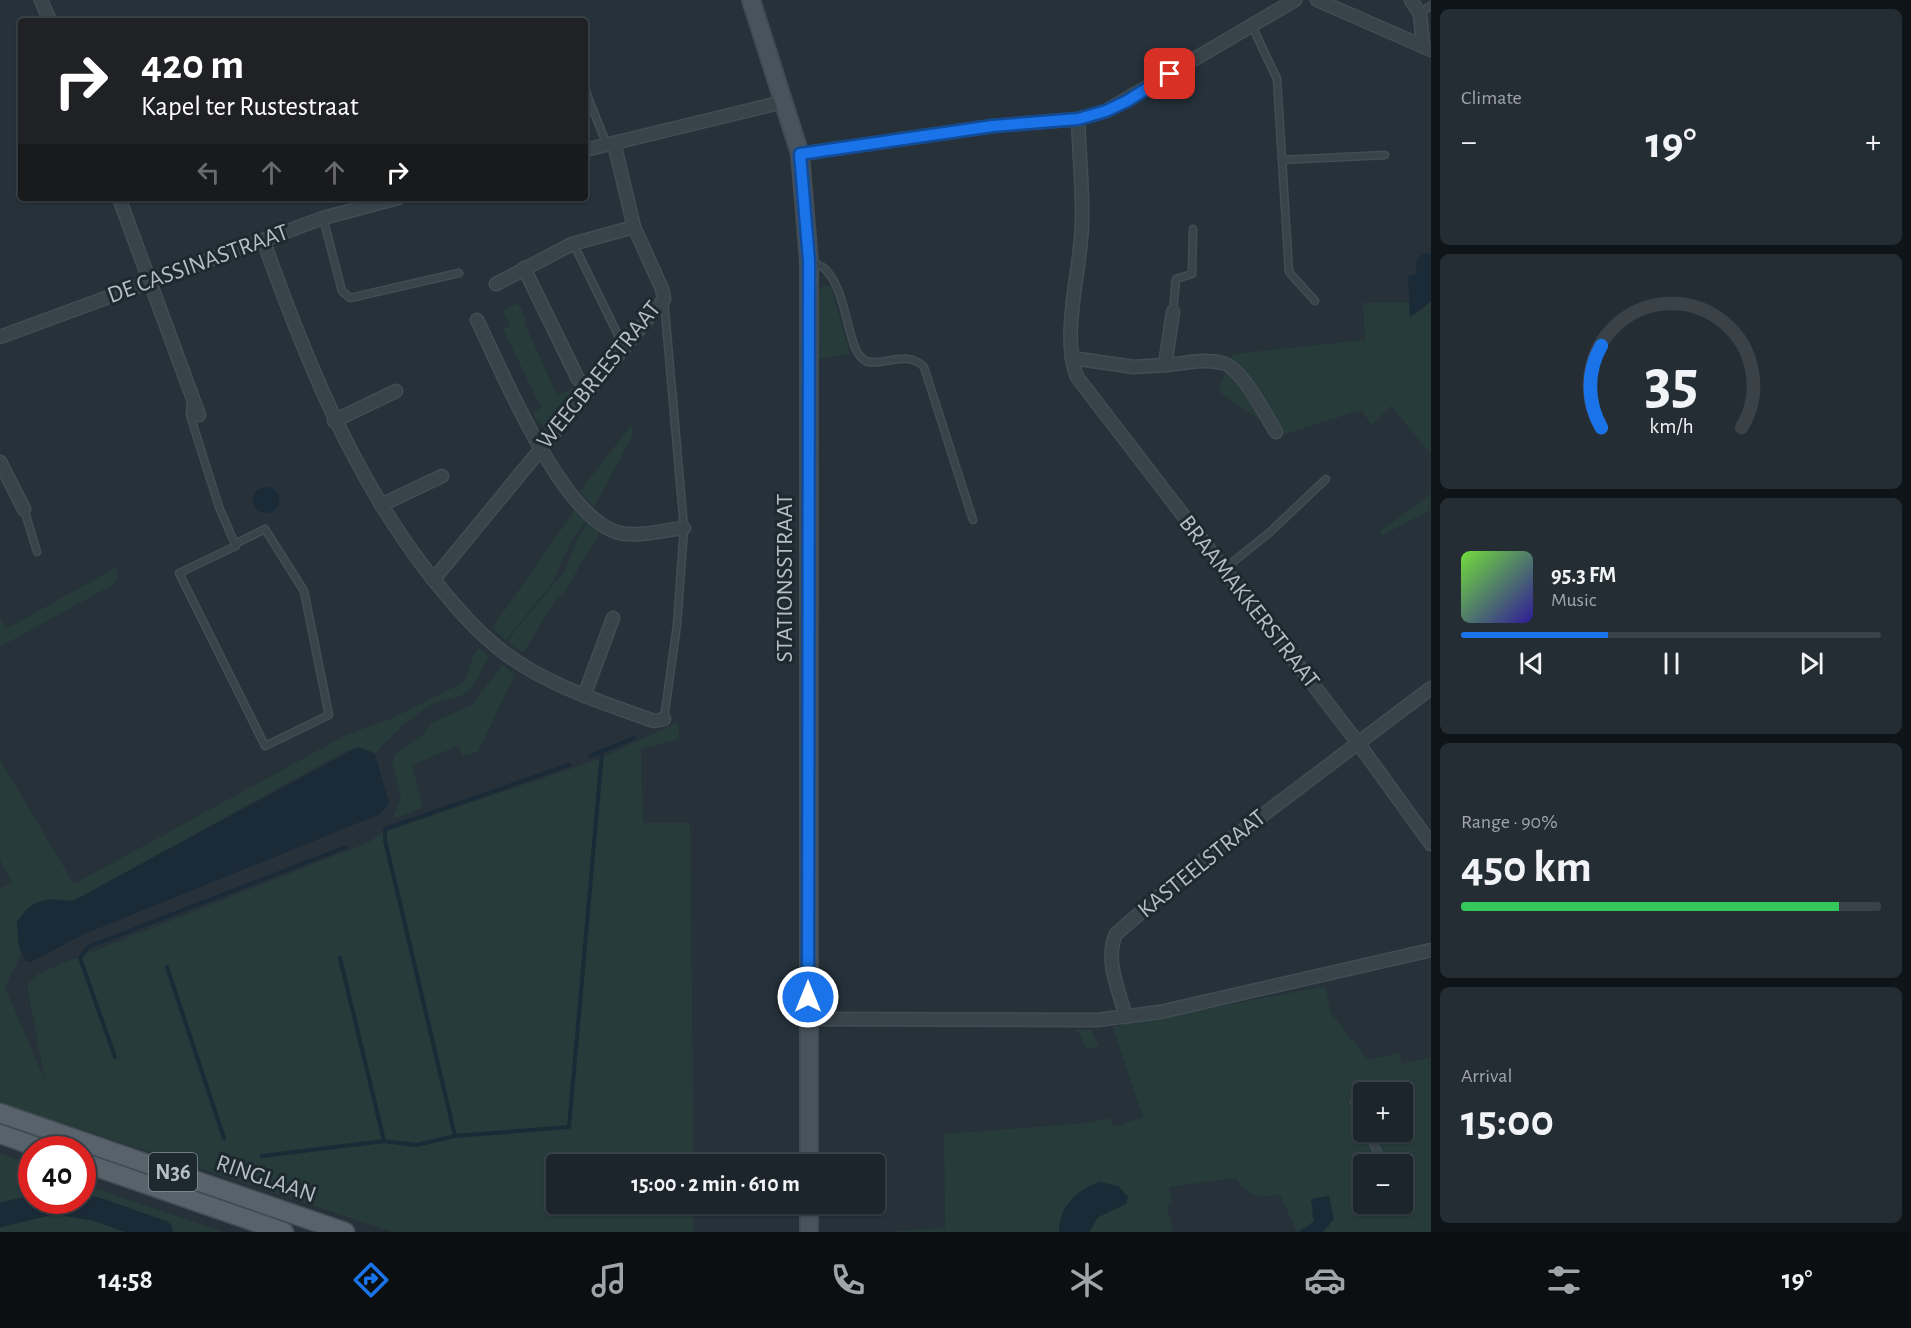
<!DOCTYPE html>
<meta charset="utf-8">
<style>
body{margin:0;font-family:"Alegreya Sans",sans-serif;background:#252d34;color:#f1f3f6;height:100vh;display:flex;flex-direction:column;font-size:22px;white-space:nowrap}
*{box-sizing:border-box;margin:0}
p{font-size:20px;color:#a0a5a9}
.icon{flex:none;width:33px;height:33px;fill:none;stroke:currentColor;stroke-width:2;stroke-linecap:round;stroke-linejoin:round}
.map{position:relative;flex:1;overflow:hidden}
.details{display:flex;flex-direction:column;gap:9px;padding:9px;background:#0f1418;width:480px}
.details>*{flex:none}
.hud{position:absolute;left:18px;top:18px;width:570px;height:183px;border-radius:6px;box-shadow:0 2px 4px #0004,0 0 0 2px #3a4248;background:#202124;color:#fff;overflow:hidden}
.controls{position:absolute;left:1353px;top:1082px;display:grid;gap:12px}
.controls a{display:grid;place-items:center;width:60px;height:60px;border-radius:6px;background:#1c252c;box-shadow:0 2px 4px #0004,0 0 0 2px #3a4248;font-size:30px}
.speed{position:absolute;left:18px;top:1136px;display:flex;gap:12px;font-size:30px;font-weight:700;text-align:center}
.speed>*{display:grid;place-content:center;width:78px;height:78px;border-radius:50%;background:#1c252c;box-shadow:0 2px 4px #0004,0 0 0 2px #3a4248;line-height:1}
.speed .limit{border:9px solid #d22;background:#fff;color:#111}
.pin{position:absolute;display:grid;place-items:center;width:51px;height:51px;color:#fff;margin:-26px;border-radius:12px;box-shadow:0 3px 9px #0006}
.me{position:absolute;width:66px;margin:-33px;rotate:0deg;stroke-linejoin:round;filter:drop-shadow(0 0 4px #0008)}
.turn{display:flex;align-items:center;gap:21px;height:126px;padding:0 24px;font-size:27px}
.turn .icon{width:78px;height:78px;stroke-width:2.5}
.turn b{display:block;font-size:42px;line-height:51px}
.lanes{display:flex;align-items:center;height:57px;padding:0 24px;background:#0003;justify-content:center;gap:30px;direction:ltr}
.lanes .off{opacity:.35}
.big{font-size:45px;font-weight:600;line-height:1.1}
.details .tile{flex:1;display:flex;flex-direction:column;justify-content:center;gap:9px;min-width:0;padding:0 21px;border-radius:9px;background:#252d34}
.details .dial{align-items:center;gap:0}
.dial svg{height:156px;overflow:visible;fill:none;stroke:#3a4248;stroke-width:7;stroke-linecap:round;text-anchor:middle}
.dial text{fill:#f1f3f6;stroke:none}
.song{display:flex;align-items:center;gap:18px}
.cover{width:72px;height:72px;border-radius:9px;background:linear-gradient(135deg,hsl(100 70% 55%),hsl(250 70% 35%))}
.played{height:6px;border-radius:3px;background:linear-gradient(90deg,#1a73e8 35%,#3a4248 35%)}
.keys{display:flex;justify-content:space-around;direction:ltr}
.heat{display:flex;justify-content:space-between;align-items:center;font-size:33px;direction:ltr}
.charge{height:9px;border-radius:4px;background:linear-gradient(90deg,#34c759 90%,#3a4248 0)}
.trip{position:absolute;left:546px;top:1154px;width:339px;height:60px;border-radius:6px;background:#1c252c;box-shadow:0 2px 4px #0004,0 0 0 2px #3a4248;font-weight:600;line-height:60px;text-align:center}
.tabs{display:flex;height:96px;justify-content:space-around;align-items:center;background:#0b0f12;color:#a0a5a9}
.tabs .icon{width:42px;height:42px}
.tabs .active{color:#1a73e8}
.tabs b{font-size:27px;color:#f1f3f6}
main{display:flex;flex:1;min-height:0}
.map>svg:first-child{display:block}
</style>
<main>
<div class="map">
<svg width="1431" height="1232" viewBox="0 0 1431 1232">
<rect width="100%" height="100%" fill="#26313a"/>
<g fill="#273b3a" fill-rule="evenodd">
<polygon points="825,285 831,287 850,354 815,360 819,289"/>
<polygon points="1431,301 1431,454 1391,406 1372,425 1361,410 1282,435 1218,391 1233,354 1365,340 1363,303 1409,302 1410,316 1423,309"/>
<polygon points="518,303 527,320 524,322 557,395 575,387 579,393 555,422 544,425 537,422 533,412 541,408 503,329 510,326 503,311"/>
<polygon points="632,424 633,435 594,507 580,491"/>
<polygon points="1431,494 1431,510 1381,536 1380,531"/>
<polygon points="574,511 586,520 569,546 553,582 506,640 492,628"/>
<polygon points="588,522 600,532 562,596 558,596 523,653 509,643 511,636 565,570 577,540"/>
<polygon points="117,567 117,579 114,584 0,647 0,618 6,629"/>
<path d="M 480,648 L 489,656 C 482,667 477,684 467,692 C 459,699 445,698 436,702 C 421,709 384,741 375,754 L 367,749 L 348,750 L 73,901 L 49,899 L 17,922 L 21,955 L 5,987 L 45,1081 L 27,985 L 39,973 L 369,842 L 381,833 L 599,759 L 678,722 L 679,739 L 641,749 L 643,823 L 690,823 L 694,1164 L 556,1164 L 556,1203 L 694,1203 L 694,1232 L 393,1232 L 0,1103 L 0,889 L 12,883 L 0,860 L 0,760 L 74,884 L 346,735 L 390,719 L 460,684 L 466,678 L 473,655 Z"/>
<polygon points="502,665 515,674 478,752 463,756 458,746 412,765 423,808 392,819 401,798 392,761 397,752 422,736 433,722 472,705"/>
<path d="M 1325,986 L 1331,1013 L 1368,1060 L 1399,1053 L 1402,1064 L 1431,1057 L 1431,1232 L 1322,1232 L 1330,1225 L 1312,1214 L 1314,1222 L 1297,1232 L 1280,1195 C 1257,1197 1249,1197 1236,1178 L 1169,1187 L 1172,1204 L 1167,1206 L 1173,1232 L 1089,1232 L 1098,1217 L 1111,1211 L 1060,1221 L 1059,1232 L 881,1232 L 945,1228 L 944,1134 L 1086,1123 L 1110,1118 L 1113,1127 L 1143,1117 L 1113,1027 ZM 1364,1092 L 1402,1092 L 1402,1131 L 1364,1131 ZM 1364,1164 L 1402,1164 L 1402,1203 L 1364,1203 Z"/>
<polygon points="1077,1029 1091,1030 1099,1046 1087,1050"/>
<polygon points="0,1153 31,1165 32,1200 44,1200 0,1211"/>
<polygon points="83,1184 223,1232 172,1232 106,1209 66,1200 82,1200"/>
<polygon points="55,1207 75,1208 148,1232 0,1232 0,1221"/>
</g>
<g fill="#1a2a37">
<polygon points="1423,253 1431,254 1431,301 1410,317 1408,276 1416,274 1417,259"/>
<circle cx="266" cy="500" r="13"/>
<path d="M 358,747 L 375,754 L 389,803 L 380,814 L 82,935 L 31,962 L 27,962 L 19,948 L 17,922 C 34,896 45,899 73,901 Z"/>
<path d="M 1100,1182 L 1118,1186 L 1128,1197 L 1126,1204 L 1098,1217 L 1089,1232 L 1059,1232 C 1060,1205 1076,1190 1100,1182 Z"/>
<polygon points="1329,1196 1334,1219 1322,1232 1300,1232 1314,1221 1311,1199"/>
</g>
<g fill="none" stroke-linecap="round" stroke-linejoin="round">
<g stroke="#1a2a37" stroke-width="4">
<polyline points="590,756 634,738"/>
<polyline points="340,958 384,1141"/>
<polyline points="167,967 224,1138"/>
<polyline points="115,1057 80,958 88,947 346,847"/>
<polyline points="455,1136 385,840 385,829 569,765"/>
<polyline points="262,1156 384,1141 416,1145 455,1136 569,1127 602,753"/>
</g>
<polyline stroke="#1a2a37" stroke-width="24" points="0,1215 54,1202 96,1209 161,1232"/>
<g stroke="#424c53" stroke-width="9">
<g id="lane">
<polyline points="1420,14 1431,5"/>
<polyline points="1252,26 1277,79 1289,272 1315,301"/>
<polyline points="585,87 589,100 585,101"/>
<polyline points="589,100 607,145"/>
<polyline points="1282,160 1385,155"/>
<polyline points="323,218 342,291 350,298 459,273"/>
<polyline points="576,249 620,339 627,343"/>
<path d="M 810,261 C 815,264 823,266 826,270 C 841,286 845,315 851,335 C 853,342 855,351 860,356 C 873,374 905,346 924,367 L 973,520"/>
<polyline points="664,299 684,528 677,625 664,719"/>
<polyline points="1173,312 1176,279 1192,274 1193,229"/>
<polyline points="191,402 190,415 219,507 235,544 236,546 179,573 265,746 329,715 304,591 265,529 235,544"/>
<polyline points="24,509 37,552"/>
<polyline points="1224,569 1269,533 1326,479"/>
<polyline points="1354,1102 1364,1122"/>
<polyline points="1367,1131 1379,1155"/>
</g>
</g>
<g stroke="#424c53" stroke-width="15">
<g id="street">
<polyline points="41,0 50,21"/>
<polyline points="1317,0 1431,50"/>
<polyline points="1411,0 1420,14 1423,46"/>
<path d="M 1078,119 C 1079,153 1083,187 1082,221 C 1082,268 1060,333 1077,377 L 1358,743 L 1431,844"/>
<polyline points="585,150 783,102"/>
<polyline points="800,154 993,126 1078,119 1106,111 1295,0"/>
<polyline points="119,198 199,415"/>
<path d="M 263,240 C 306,360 353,478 433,579 C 454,605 475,630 502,651 C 548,686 601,702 654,721 L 664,719"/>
<polyline points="524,268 578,379 590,389"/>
<polyline points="496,284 572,244 634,227"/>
<path d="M 477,320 C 503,373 559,512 616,532 C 636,538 664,530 684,528"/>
<polyline points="0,337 323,218 398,198"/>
<polyline points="1072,358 1134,367 1165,365 1173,312"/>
<path d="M 1165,365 C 1183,364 1204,358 1222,363 C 1242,367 1265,415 1276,432"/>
<polyline points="334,421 396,391"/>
<polyline points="0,462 24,509"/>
<polyline points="381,505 442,476"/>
<polyline points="434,579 664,299 662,289 634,227 614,143"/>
<polyline points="584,696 613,618"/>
<path d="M 1126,1017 C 1119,990 1104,960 1116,934 L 1186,873 L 1431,688"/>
<polyline points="808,1019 1097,1020 1160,1012 1431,950"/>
</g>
</g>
<g stroke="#424c53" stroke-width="20">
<g id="secondary">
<polyline points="751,0 800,154 809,261 809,1164"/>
<polyline points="809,1232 809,1203"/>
</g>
</g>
<g stroke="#424c53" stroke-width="21">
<g id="primary">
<polyline points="0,1113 345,1232"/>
<polyline points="0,1134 43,1149"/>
<polyline points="82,1162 284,1232"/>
</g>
</g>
<use href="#lane" stroke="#39434a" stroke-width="6"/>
<use href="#street" stroke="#39434a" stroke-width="12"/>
<use href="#secondary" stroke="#48535d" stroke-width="16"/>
<use href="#primary" stroke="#57626a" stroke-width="18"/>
</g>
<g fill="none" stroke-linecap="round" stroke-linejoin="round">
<g stroke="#114b97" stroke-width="15">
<polyline id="route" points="808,997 809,261 800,154 993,126 1078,119 1106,111 1127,101 1170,74"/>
</g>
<use href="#route" stroke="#1a73e8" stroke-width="10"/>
</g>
<g text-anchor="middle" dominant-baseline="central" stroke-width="6" stroke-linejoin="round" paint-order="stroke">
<rect fill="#1e282f" stroke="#889199" stroke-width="1.5" x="149" y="1153" width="48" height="38" rx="4.5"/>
<g font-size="22" font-weight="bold" fill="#b5bec6">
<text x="173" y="1172">N36</text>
</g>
<g font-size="24" fill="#b5bec6" stroke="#1e282f">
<text transform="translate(198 264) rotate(-20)">DE CASSINASTRAAT</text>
<text transform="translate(599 375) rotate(-51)">WEEGBREESTRAAT</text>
<text transform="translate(785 578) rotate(-90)">STATIONSSTRAAT</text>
<text transform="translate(1249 602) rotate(52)">BRAAMAKKERSTRAAT</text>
<text transform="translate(1202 864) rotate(-39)">KASTEELSTRAAT</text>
<text transform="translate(266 1179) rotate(19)">RINGLAAN</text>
</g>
</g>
</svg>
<div class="controls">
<a>+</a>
<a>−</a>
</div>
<div class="speed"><div class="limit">40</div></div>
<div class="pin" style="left:1170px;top:74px;background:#d93025"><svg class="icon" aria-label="arrive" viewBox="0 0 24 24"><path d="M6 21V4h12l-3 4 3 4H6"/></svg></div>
<svg class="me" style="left:808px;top:997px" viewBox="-20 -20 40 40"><circle r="17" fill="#1a73e8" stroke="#fff" stroke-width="3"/><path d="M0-11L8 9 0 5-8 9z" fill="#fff"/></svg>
<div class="trip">15:00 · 2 min · 610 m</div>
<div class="hud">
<div class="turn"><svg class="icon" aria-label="right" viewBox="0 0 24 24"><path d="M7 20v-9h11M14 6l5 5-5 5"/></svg><div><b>420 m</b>Kapel ter Rustestraat</div></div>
<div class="lanes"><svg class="icon off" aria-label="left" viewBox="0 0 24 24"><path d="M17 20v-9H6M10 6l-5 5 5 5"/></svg><svg class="icon off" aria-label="ahead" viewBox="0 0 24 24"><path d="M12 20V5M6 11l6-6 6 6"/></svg><svg class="icon off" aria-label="ahead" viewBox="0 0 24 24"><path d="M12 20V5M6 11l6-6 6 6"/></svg><svg class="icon" aria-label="right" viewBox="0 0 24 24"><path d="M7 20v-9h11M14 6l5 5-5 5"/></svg></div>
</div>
</div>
<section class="details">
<div class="tile"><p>Climate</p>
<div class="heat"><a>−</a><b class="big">19°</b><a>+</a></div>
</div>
<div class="tile dial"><svg viewBox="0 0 100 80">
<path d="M14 69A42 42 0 1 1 86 69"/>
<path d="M14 69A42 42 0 0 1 14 27" stroke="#1a73e8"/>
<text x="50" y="56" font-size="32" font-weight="700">35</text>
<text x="50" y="72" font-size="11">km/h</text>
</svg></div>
<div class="tile">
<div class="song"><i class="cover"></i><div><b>95.3 FM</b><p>Music</p></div></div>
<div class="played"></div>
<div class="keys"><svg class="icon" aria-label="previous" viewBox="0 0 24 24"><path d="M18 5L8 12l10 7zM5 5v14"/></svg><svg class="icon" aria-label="pause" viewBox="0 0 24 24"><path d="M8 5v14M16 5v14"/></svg><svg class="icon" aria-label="next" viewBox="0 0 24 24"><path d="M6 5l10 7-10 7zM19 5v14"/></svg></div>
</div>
<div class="tile"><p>Range · 90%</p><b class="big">450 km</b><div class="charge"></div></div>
<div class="tile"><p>Arrival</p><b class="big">15:00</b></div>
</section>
</main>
<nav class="tabs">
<b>14:58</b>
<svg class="icon active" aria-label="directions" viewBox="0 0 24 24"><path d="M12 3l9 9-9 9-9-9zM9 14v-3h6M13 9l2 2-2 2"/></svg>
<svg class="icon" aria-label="music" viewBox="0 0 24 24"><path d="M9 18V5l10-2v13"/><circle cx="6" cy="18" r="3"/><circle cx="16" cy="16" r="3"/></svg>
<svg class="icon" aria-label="phone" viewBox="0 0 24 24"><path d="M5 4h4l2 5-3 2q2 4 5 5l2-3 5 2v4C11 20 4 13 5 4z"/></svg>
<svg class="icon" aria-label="climate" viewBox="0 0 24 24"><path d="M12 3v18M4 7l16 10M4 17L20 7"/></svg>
<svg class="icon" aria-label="car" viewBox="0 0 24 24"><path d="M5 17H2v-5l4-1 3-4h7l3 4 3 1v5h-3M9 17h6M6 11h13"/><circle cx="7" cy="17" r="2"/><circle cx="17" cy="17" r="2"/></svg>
<svg class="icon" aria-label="filters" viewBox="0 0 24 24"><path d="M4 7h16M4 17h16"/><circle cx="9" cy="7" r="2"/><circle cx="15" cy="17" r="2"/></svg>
<b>19°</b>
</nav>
